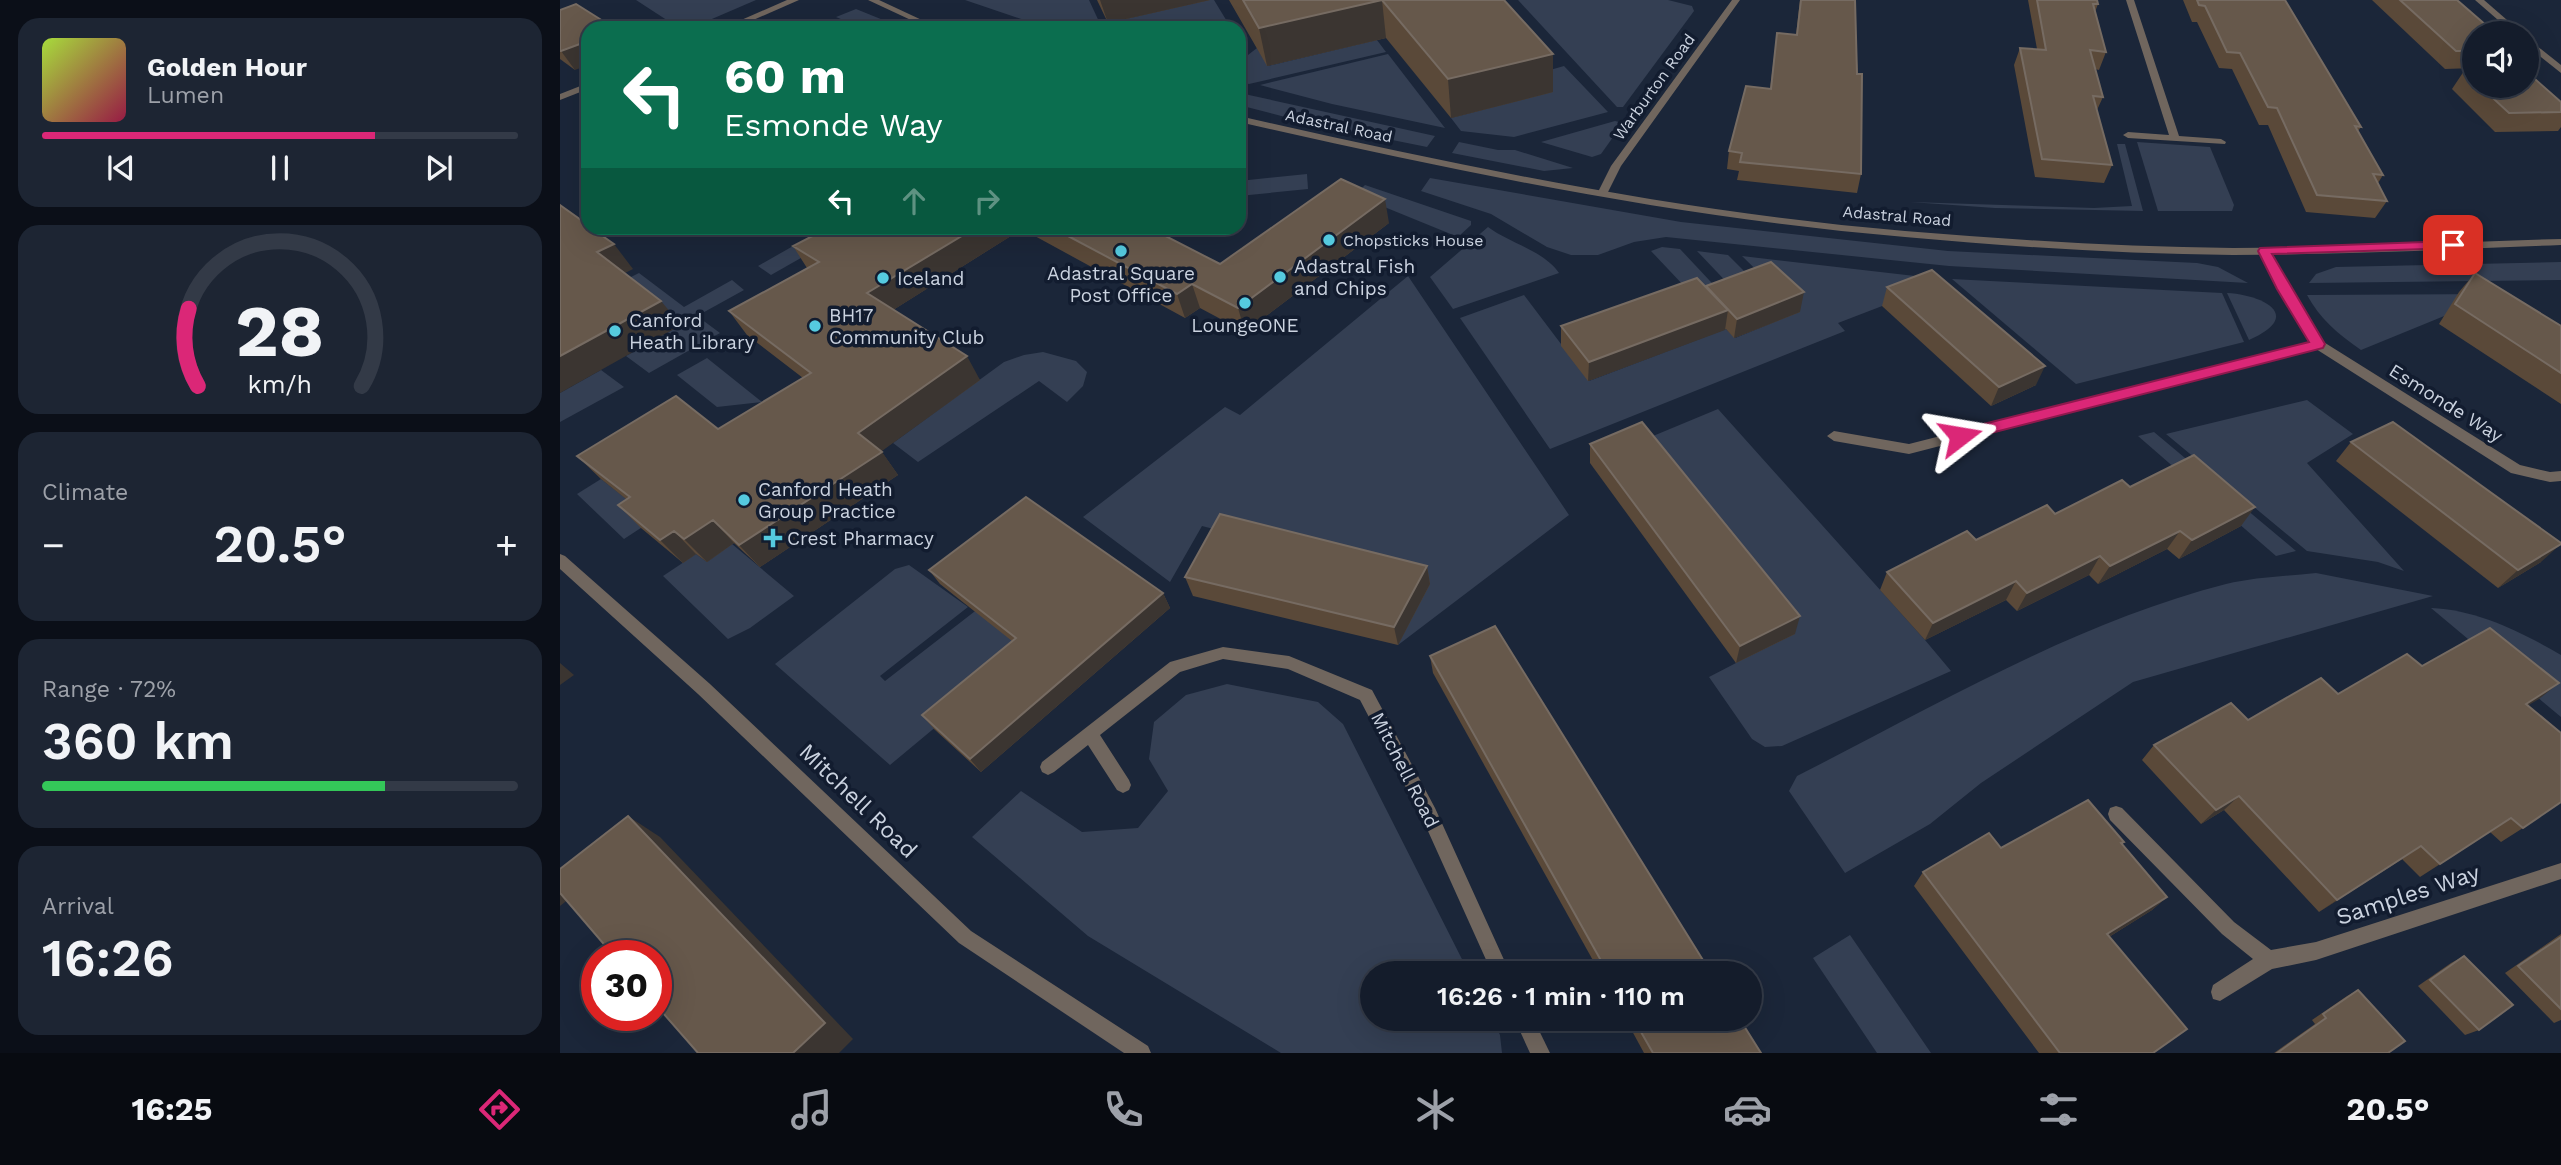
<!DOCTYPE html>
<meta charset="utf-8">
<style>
body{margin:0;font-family:"Work Sans",sans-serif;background:#1d2533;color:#f1f3f6;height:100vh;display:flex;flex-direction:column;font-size:26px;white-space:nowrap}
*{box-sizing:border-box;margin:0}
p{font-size:23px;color:#9da1a9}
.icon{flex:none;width:38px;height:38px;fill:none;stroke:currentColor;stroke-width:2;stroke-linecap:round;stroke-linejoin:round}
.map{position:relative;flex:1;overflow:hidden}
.drawer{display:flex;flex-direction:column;gap:18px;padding:18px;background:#0b0f18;width:560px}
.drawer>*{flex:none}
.hud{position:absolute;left:21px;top:21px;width:665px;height:214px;border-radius:21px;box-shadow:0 7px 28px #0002,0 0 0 2px #333a47;background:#0b6e4f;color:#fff;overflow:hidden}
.buttons{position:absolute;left:1902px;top:21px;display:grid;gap:14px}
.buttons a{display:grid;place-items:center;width:77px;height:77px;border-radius:50%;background:#141c2b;box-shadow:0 7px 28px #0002,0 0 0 2px #333a47;font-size:35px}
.speed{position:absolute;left:21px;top:940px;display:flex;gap:14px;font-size:35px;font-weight:700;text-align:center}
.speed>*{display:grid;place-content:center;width:91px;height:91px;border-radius:50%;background:#141c2b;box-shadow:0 7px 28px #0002,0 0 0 2px #333a47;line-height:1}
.speed .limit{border:10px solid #d22;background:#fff;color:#111}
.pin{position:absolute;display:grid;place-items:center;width:60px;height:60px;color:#fff;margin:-30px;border-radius:14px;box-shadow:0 4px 10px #0006}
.me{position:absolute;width:77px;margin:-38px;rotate:76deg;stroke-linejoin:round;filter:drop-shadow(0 0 5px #0008)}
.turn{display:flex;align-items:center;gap:24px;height:147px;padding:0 28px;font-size:32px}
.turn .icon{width:91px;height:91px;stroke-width:2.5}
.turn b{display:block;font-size:49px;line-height:60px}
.lanes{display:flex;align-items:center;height:66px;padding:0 28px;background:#0003;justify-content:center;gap:35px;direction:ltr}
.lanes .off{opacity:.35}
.big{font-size:52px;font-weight:600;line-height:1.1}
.drawer .tile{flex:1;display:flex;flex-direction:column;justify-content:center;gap:10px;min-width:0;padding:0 24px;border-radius:21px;background:#1d2533}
.drawer .dial{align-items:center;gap:0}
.dial svg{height:182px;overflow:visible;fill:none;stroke:#333a47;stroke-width:7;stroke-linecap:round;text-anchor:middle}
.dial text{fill:#f1f3f6;stroke:none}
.song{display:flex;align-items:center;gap:21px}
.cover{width:84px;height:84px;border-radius:10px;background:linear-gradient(135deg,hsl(80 70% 55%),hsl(340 70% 35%))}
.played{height:7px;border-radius:4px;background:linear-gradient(90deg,#db2777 70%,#333a47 70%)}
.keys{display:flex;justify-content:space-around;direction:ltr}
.heat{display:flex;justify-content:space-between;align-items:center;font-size:38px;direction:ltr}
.charge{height:10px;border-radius:5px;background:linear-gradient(90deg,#34c759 72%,#333a47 0)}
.trip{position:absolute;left:800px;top:961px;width:402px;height:70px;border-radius:35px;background:#141c2b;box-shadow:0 7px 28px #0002,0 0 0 2px #333a47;font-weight:600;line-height:70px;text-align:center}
.tabs{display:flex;height:112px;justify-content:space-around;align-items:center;background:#080b11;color:#9da1a9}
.tabs .icon{width:49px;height:49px}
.tabs .current{color:#db2777}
.tabs b{font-size:32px;color:#f1f3f6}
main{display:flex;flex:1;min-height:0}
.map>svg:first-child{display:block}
</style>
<main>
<section class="drawer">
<div class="tile">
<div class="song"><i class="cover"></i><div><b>Golden Hour</b><p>Lumen</p></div></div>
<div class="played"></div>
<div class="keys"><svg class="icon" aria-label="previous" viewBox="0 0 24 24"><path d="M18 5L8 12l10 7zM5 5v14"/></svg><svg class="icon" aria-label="pause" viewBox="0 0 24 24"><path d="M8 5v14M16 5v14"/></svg><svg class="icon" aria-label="next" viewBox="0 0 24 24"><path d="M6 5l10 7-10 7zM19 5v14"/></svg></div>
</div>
<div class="tile dial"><svg viewBox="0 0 100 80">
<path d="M14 69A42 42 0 1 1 86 69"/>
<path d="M14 69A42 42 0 0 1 10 35" stroke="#db2777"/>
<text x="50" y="56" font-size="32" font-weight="700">28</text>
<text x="50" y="72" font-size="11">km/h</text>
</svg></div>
<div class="tile"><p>Climate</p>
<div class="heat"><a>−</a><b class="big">20.5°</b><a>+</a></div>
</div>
<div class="tile"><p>Range · 72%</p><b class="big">360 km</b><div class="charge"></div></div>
<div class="tile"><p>Arrival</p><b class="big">16:26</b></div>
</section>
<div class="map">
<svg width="2001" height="1053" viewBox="0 0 2001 1053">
<rect width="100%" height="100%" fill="#1b2639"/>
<g fill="#343f53">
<polygon points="76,0 196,0 131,28 119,28"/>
<polygon points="405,0 529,0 542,28 488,28"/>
<polygon points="649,0 654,0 671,28 550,28 548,23"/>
<polygon points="958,0 1108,0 1132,6 1134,11 1063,107 1057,107"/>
<polygon points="296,9 343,28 302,28 276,17"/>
<polygon points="817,40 826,52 689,84 679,82 679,62 697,48 708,66"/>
<polygon points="828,54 885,128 772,104 700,85"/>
<polygon points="1004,66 1048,112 954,137 901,131 891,118 992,92 976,74"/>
<polygon points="679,91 689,95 875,136 867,147 748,123 679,105"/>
<polygon points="1055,121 1063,123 1041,154 1032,157 981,142"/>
<polygon points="899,142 938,150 955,150 1013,168 984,171 892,153"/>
<polygon points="1577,142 1650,147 1674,205 1672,211 1598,211"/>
<polygon points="1557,144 1565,144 1583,211 1435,208 1350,202 1534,208 1572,206"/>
<polygon points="747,174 748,189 679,196 679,181"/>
<polygon points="870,178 1121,222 1388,251 1637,263 1658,267 1688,283 1389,266 1106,237 1074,242 1038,255 1011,255 987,247 931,214 861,191"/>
<polygon points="805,185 911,221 911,225 898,237 795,195"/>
<path d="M 928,227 C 951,244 983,250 999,273 L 893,309 L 870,277 Z"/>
<polygon points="256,233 269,242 211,275 198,266"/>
<polygon points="1102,247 1120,249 1165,297 1143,306 1091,251"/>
<polygon points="1137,251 1168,255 1198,285 1177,293"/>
<polygon points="1182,256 1355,276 1369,288 1278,323 1285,331 990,449 900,318 964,295 1029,381 1166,329 1175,338 1239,312"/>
<polygon points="2001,262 2001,280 1749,283 1756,274 1776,267"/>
<polygon points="79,273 124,307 172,280 184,290 137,316 160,333 89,373 66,356 121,325 63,281"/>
<polygon points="848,276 1009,515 838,645 869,584 642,526 610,582 523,517 665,407 680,415"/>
<polygon points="1392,279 1662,293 1684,342 1516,384"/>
<path d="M 1667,293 C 1704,295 1744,316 1689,340 Z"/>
<path d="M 1938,294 L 1801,350 C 1778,334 1760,319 1747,295 Z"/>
<polygon points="483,352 516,361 527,372 523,386 507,402 479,381 358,462 333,443 444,362 464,355"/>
<polygon points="147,358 202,402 157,407 117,375"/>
<polygon points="41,370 64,387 0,422 0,393"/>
<polygon points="1747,400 1793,434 1747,463 1844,571 1818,562 1747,551 1606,434"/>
<polygon points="1158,409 1365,640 1391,671 1222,746 1205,747 1192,739 1149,677 1176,663 1081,441"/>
<polygon points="1594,432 1736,551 1716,556 1578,436"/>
<polygon points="41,479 93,520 64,539 17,494"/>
<polygon points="512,536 561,573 330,765 215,664 335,569 349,565 408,607 320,676 325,681"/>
<polygon points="172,544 234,596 190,628 168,639 103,576 136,554 147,562"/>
<path d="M 1756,573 L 1873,596 L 1573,682 L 1421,783 L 1370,824 L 1285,873 L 1229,791 L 1237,776 C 1375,706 1514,623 1666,584 C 1695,577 1727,576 1756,573 Z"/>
<path d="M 1871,608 C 1918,610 1961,632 2001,655 L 2001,717 Z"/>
<polygon points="667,684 758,702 783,724 909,973 812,973 812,1018 932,1019 940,1035 942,1053 721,1053 528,936 412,837 461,791 522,832 578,828 608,791 589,759 594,722 626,695"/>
<polygon points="1290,935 1371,1053 1317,1053 1253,958"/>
</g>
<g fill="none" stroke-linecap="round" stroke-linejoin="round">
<g fill="#70665e" fill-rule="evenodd">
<polygon points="227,0 239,0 175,28 163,28"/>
<polygon points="1172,0 1180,0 1061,166 1046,196 1038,196 1037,194 1051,166"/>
<polygon points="1566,0 1574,0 1619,136 1661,139 1666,142 1665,144 1568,138 1563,135 1568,132 1609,135"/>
<polygon points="1915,0 1924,0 1962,33 1953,33"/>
<polygon points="1967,38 2001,65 2001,73 1967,46"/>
<polygon points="28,83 28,89 0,100 0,94"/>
<polygon points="1704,248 1710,251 1730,289 1762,341 1960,465 1990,472 2001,471 2001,481 1990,482 1951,473 1756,349 1349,454 1274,441 1267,436 1274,431 1349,444 1751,342 1718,289 1698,251"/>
<polygon points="0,554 5,556 150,684 411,931 588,1046 591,1053 564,1053 399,943 138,694 0,569"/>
<polygon points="663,647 729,656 812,690 875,808 950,973 932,973 863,820 800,700 728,669 663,659 620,672 540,735 569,780 571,785 569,790 563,793 557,790 528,745 494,772 488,775 482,772 480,767 482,762 610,662"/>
<polygon points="1556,806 1562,808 1674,922 1711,950 1756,942 2001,863 2001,879 1756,960 1712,969 1660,1001 1653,999 1651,992 1653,985 1693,959 1662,934 1550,820 1548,814 1550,808"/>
<polygon points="954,1018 973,1018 990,1053 970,1053"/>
</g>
<g fill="#70665e" fill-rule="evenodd">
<polygon points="308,0 319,0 379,28 368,28"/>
<path d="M 679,116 C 899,166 1120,212 1345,231 C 1454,240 1564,247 1673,248 C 1782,248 1892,242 2001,239 L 2001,245 C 1892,249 1782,255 1673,255 C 1564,254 1454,247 1345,237 C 1120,218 899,172 679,122 Z"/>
</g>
</g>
<g fill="#5a4939">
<polygon points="537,0 650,0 548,23"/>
<polygon points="669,0 944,0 993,54 993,92 891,118 826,38 707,66"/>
<polygon points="1240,0 1295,0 1301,174 1297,193 1177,180 1179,171 1167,169 1169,151 1210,89 1217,33 1236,35"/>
<polygon points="1468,0 1537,0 1538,4 1535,12 1546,52 1539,70 1535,69 1543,97 1537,110 1552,165 1544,183 1475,177 1454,65 1460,48 1477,49"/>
<polygon points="1623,0 1725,0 1801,127 1798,131 1823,175 1818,183 1827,201 1815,218 1746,212 1708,125 1699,125 1672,69 1659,68 1637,22 1632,22"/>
<polygon points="1812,0 1897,0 1914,33 1914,68 1885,69"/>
<polygon points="0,10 15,70 0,59"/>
<polygon points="1914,70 1914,86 1967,86 2001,102 2001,127 1998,131 1935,132 1892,89 1904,71"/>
<polygon points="829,223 685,332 640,308 625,318 462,229 333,310 420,380 321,451 338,475 200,567 174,543 147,562 136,554 123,563 81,528 58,505 66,499 41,479 17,456 158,429 243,378 187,335 169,311 247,268 233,246 268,228 590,228 660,264"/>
<polygon points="1915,273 2001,326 2001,404 1879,324 1899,292"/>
<polygon points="1146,287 1240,312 1174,338 1166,329 1028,381 1001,346 1001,326"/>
<polygon points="1327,287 1476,385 1431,406 1322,306"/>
<polygon points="1791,442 1981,562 1938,588 1776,461"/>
<polygon points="1030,444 1235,634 1176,663 1030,463"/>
<polygon points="1570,487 1681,526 1619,559 1607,549 1538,584 1529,575 1457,611 1446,600 1365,640 1320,590 1327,572"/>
<polygon points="867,566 870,584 838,645 633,596 625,577"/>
<polygon points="369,570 603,593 610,608 421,772 374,729 362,715 452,641 380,584"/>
<polygon points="870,656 1151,973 1040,973 873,673"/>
<polygon points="1999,683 1967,706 1963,828 1941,842 1930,832 1860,877 1842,859 1759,912 1664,810 1641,824 1582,760 1594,745 1688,720 1778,694"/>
<polygon points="1564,842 1561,844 1607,897 1592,910 1549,937 1593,1053 1479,1053 1354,886 1363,872 1441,848"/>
<polygon points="2001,934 2001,1020 1994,1023 1945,973"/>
<polygon points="1904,956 1919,1030 1905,1035 1858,986 1891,963"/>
<polygon points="1798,990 1828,1053 1714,1053 1755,1024 1752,1020 1787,996"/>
<polygon points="1065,1018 1179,1018 1201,1053 1084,1053"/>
</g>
<g fill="#3b3531">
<polygon points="540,0 650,0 548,23"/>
<polygon points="822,0 826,38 707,66 699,28"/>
<polygon points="28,41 28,65 15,70 1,51"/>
<polygon points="993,54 993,92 891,118 888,79"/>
<polygon points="825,199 829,223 685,332 678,308"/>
<polygon points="415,228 461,228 462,229 322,317 307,293"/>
<polygon points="54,244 73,269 57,277 37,252"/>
<polygon points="632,284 640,308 625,318 617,294"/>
<polygon points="1244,292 1240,312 1174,338 1177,319"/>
<polygon points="101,301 121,325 0,393 0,356"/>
<polygon points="1168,310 1165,330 1028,381 1029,362"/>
<polygon points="407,356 420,380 315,456 322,452 338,475 200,567 179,545 298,433"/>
<polygon points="1485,366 1476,385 1431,406 1439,387"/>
<polygon points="1695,507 1681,526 1619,559 1632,540"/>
<polygon points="153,520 174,543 147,562 124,539"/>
<polygon points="114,531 136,554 123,563 100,540"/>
<polygon points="1620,531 1607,549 1538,584 1550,566"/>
<polygon points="2001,544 1981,562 1938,588 1958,570"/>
<polygon points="1540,556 1529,575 1457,611 1467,593"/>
<polygon points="867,566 870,584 838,645 834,627"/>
<polygon points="1456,581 1446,600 1365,640 1373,623"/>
<polygon points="603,593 610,608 421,772 410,759"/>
<polygon points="1240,616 1235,634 1176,663 1180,646"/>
<polygon points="0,663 14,675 0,685"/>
<polygon points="1999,683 1979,699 1945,719 1966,704"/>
<polygon points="1679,796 1664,810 1641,824 1656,810"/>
<polygon points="68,816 100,837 293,1039 279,1053 233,1053"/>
<polygon points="1861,846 1842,859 1759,912 1777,900"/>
<polygon points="0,881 14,895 0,906"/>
<polygon points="1607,897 1592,910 1533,947 1547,934"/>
</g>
<g fill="#66584b" stroke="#766b62" stroke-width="2">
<polygon points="683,0 944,0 993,54 888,79 822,0 699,28"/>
<polygon points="1241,0 1295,0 1297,74 1302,74 1301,174 1180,162 1182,153 1169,151 1186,86 1211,89 1217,33 1237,35"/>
<polygon points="1477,0 1537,0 1538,4 1533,4 1546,52 1530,50 1543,97 1533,96 1552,165 1482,159 1460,48 1486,50"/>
<polygon points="1637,0 1725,0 1801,127 1795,126 1823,175 1813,174 1827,201 1757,195 1717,108 1708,107 1680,53 1667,52 1645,6 1639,5"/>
<polygon points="1840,0 1897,0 1935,33 1914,33 1914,51 1896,51"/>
<polygon points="16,4 54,28 28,28 28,41 1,51 0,51 0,10"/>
<polygon points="1914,70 1914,80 1904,71"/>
<polygon points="1967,72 2001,102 2001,112 1949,113 1920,86 1967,86"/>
<polygon points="781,179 825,199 678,308 632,284 617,294 493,228 590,228 660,264"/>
<polygon points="0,205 28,225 28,228 31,228 54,244 37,252 101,301 0,356"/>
<polygon points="268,228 415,228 307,293 407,356 298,433 322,452 179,545 153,520 124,539 114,531 100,540 58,505 70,497 17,456 116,396 158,429 251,373 169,311 259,262 233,246"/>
<polygon points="1211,262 1244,292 1177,319 1146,286"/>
<polygon points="1372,270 1485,366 1439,387 1327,287"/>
<polygon points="1915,273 2001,326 2001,373 1895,304"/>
<polygon points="1137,278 1168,310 1029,362 1001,326"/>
<polygon points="1082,422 1240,616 1180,646 1030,444"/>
<polygon points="1833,422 2001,543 2001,544 1958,570 1791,442"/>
<polygon points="1634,455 1695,507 1632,540 1620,531 1550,566 1540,556 1467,593 1456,581 1373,623 1327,572 1407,531 1416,540 1487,505 1495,514 1562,480 1570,487"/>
<polygon points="466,497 603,593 410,759 362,715 456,638 369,570"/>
<polygon points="660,514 867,566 834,627 625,577"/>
<polygon points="935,626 1151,973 1048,973 870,656"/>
<polygon points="1930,628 1999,683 1966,704 2001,733 2001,802 1963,828 1951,818 1880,864 1861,846 1777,900 1679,796 1656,810 1594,745 1671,703 1688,720 1761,678 1778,694 1847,654 1862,666"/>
<polygon points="1528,800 1564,842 1561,843 1607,897 1547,934 1627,1029 1593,1053 1500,1053 1363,872 1429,833 1441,848"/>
<polygon points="68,816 265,1023 233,1053 138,1053 96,1005 96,956 54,956 0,893 0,869"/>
<polygon points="2001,937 2001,1009 1958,966"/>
<polygon points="1904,956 1953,1005 1919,1030 1870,980"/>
<polygon points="1798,990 1845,1041 1828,1053 1717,1053 1766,1018 1763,1014"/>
<polygon points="1073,1018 1179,1018 1201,1053 1093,1053"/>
</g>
<polygon fill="#db2777" stroke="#8e194d" stroke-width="2" points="1893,241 1899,245 1897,248 1712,254 1765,344 1763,348 1400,441 1393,436 1400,430 1749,342 1717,289 1698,251 1700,248"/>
<g fill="#55cadf" stroke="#121c2f" stroke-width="2.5">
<circle cx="769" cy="240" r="7"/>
<circle cx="561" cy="251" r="7"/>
<circle cx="720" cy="277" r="7"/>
<circle cx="323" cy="278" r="7"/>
<circle cx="685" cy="303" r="7"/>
<circle cx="255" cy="326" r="7"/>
<circle cx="55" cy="331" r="7"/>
<circle cx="184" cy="500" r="7"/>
<path d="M209.5 527.5h7v7h7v7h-7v7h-7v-7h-7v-7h7z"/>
</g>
<g text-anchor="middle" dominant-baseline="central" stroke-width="7" stroke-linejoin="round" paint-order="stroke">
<g font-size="16" fill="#cbd3e0" stroke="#121c2f">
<text transform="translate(1094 87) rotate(-54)">Warburton Road</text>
<text transform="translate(779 126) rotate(12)">Adastral Road</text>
<text transform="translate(1337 216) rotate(5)">Adastral Road</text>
</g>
<g font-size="16" fill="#cbd3e0" stroke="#121c2f" text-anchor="start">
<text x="783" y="240">Chopsticks House</text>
</g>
<g font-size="19" fill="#cbd3e0" stroke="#121c2f" text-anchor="start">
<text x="734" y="266">Adastral Fish<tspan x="734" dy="22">and Chips</tspan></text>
<text x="561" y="273" text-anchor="middle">Adastral Square<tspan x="561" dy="22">Post Office</tspan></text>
<text x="337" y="278">Iceland</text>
<text x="269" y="315">BH17<tspan x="269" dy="22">Community Club</tspan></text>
<text x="69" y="320">Canford<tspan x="69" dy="22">Heath Library</tspan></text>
<text x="685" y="325" text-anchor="middle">LoungeONE</text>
<text x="198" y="489">Canford Heath<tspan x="198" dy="22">Group Practice</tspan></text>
<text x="227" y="538">Crest Pharmacy</text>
</g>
<g font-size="19" fill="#cbd3e0" stroke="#121c2f">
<text transform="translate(1886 403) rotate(32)">Esmonde Way</text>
<text transform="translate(845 770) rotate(63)">Mitchell Road</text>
</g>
<g font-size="23" fill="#cbd3e0" stroke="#121c2f">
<text transform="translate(298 801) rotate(44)">Mitchell Road</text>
<text transform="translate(1848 895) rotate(-18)">Samples Way</text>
</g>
</g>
</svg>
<div class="buttons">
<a><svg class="icon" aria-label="sound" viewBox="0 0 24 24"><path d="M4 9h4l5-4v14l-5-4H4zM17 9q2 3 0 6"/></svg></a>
</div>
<div class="speed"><div class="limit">30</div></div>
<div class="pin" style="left:1893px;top:245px;background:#d93025"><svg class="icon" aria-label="arrive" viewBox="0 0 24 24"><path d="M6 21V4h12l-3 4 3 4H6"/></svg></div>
<svg class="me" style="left:1400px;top:436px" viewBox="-20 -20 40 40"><path d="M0-17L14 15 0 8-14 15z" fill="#db2777" stroke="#fff" stroke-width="4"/></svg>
<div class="trip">16:26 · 1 min · 110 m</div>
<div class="hud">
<div class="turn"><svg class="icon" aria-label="left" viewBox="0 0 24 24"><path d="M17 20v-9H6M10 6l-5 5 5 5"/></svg><div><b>60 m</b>Esmonde Way</div></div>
<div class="lanes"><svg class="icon" aria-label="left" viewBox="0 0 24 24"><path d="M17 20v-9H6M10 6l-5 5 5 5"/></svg><svg class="icon off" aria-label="ahead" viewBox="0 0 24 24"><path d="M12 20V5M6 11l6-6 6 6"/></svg><svg class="icon off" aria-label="right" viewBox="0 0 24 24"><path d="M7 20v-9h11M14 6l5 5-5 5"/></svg></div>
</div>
</div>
</main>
<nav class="tabs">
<b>16:25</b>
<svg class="icon current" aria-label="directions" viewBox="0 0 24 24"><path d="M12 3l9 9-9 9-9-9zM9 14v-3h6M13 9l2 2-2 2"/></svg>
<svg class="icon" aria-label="music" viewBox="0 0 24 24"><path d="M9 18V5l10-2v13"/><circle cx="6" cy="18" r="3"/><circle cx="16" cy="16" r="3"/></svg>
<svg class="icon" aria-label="phone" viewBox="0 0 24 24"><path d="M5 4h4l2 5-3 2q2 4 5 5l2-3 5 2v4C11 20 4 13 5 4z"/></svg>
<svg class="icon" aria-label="climate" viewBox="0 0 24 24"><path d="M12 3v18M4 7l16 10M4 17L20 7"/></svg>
<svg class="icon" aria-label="car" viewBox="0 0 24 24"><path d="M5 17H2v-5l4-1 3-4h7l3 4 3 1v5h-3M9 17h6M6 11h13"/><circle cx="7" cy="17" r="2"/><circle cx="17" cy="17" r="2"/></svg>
<svg class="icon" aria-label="filters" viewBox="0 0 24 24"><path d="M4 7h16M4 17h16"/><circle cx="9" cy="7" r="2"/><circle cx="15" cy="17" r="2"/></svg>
<b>20.5°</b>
</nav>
